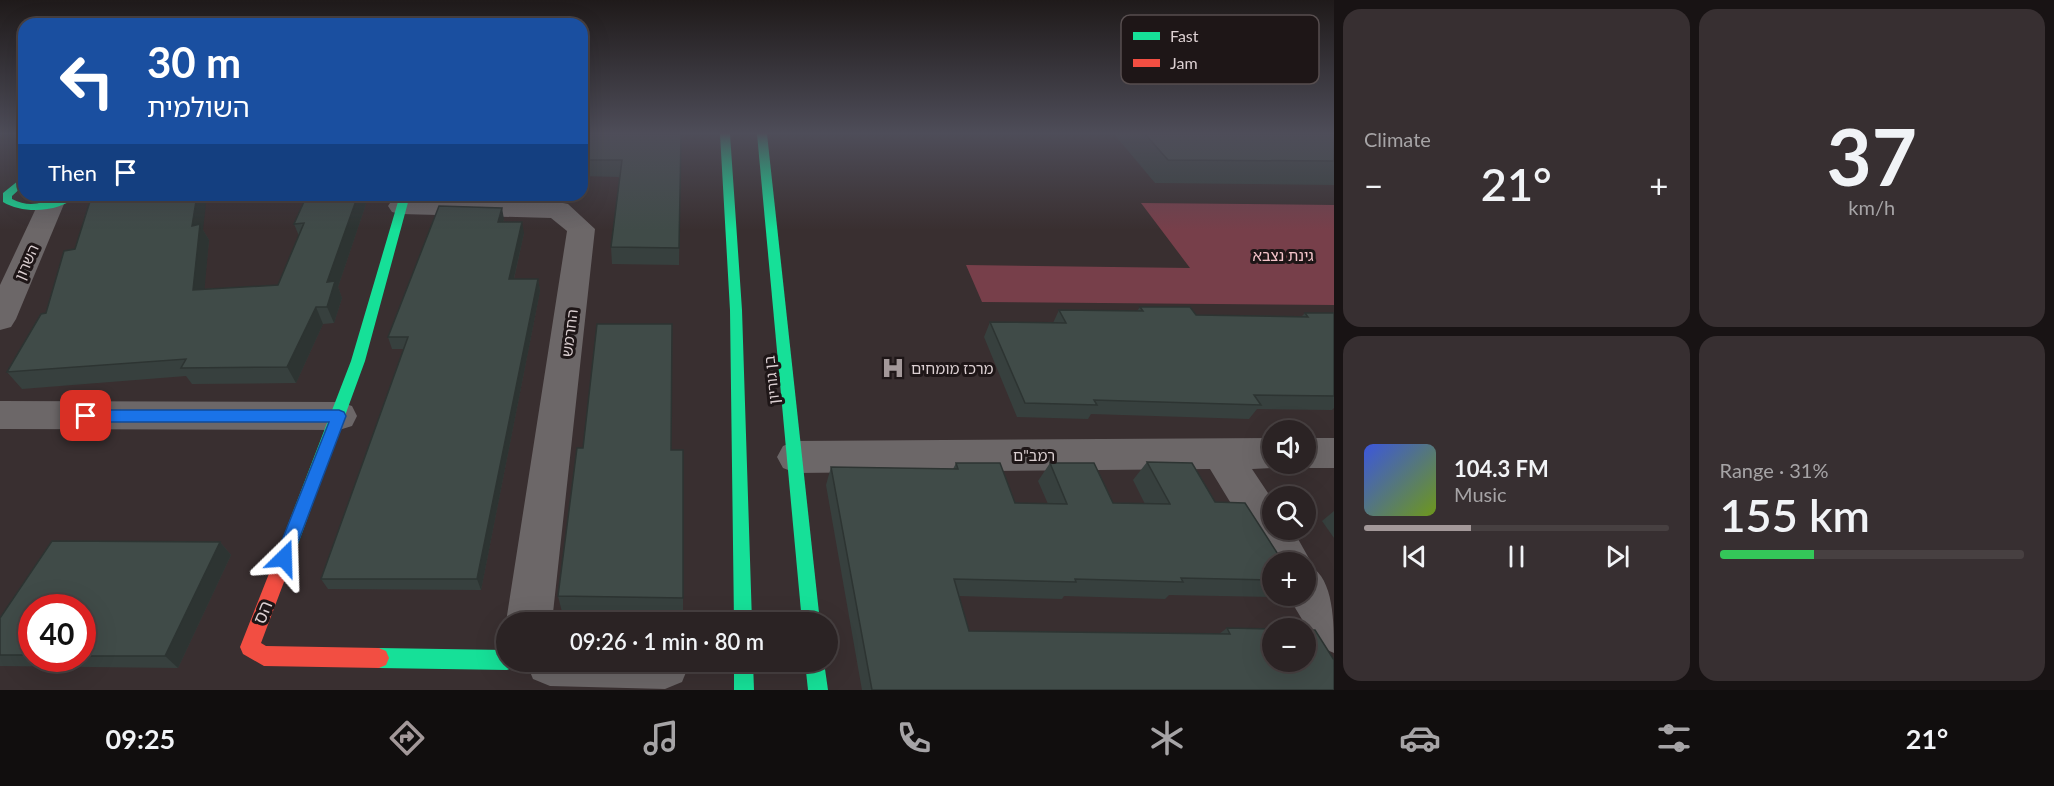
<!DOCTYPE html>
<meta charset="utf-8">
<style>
body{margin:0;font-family:Lato,"Noto Sans Hebrew",sans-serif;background:#372f31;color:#f1f3f6;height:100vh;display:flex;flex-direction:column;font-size:22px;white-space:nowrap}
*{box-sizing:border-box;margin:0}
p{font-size:20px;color:#a6a4a6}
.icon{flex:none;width:33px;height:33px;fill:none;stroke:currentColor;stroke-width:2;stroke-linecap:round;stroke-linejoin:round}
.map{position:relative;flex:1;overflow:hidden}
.details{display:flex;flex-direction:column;gap:9px;padding:9px;background:#181314;width:720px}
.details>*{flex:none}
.banner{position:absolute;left:18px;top:18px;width:570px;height:183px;border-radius:18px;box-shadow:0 6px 24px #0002,0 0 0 2px #474041;background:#1a4fa0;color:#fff;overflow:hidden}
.controls{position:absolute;left:1262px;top:420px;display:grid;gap:12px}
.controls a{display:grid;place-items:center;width:54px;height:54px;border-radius:50%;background:#2b2324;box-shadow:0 6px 24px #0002,0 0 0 2px #474041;font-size:30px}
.speed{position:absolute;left:18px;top:594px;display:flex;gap:12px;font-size:30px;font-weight:700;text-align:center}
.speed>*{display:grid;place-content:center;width:78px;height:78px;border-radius:50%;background:#2b2324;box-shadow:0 6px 24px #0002,0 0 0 2px #474041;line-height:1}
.speed .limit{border:9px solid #d22;background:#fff;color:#111}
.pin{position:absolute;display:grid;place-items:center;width:51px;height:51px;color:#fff;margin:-26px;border-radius:12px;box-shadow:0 3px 9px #0006}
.me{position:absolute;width:66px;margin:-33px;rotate:22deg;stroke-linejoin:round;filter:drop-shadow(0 0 4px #0008)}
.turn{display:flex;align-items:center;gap:21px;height:126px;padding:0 30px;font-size:27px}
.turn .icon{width:78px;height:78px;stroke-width:2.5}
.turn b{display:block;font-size:42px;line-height:51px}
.then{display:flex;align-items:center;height:57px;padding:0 30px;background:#0003;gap:12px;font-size:22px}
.big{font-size:45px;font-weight:600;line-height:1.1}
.details .widget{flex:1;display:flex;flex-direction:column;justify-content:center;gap:9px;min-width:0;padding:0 21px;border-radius:18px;background:#372f31}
.details .dial{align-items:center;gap:0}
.dial b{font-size:78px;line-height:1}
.song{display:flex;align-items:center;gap:18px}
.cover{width:72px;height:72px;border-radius:9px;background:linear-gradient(135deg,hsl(230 70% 55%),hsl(80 70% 35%))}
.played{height:6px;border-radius:3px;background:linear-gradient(90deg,#a39899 35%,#474041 35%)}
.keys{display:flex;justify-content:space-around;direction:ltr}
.heat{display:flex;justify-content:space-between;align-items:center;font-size:33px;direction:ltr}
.charge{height:9px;border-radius:4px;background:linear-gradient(90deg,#34c759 31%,#474041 0)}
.details .tiles{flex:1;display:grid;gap:9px;grid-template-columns:repeat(2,1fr)}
.trip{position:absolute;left:496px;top:612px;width:342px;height:60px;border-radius:30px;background:#2b2324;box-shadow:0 6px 24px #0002,0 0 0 2px #474041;font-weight:600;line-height:60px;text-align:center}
.tab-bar{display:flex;height:96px;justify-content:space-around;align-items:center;background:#110e0e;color:#a6a4a6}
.tab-bar .icon{width:42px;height:42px}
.tab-bar .selected{color:#a39899}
.tab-bar b{font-size:27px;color:#f1f3f6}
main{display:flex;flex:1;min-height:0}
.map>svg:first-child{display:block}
</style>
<main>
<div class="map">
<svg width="1334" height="690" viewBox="0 0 1334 690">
<rect width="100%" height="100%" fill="#392f30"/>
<polygon fill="#773f4a" points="1141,203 1334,205 1334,305 982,302 966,265 1190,268"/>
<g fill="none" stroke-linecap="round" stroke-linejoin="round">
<g fill="#6c6768" fill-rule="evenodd">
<polygon points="51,196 60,198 64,204 16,319 11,327 0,330 0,285 38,204 42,198"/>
<polygon points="401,198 558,202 568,204 595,229 552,622 507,624 506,622 567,231 551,218 401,214 392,212 388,206 392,200"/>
<polygon points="0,401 339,402 352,406 357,416 352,426 339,430 0,429"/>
<path d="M 1272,438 L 1272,464 L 1285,464 L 1272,468 L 1252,469 L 1272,499 L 1272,530 L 1293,530 L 1311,562 L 1310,566 C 1334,579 1334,623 1334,653 L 1318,646 L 1288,596 L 1305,596 L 1305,562 L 1272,562 L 1272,571 L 1210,469 L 796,473 L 783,468 L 777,457 L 783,446 L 796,441 Z"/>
<polygon points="1305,438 1334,438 1334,468 1305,468 1292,464 1305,464"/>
<polygon points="526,662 687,662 689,665 682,682 665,689 550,686 533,679"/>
</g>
<g fill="#16e098" fill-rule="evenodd">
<polygon points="720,134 730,134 742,310 752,622 734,622 730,310"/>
<polygon points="757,134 767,134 820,622 802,622"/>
<path d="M 24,176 L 24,185 L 12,196 L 12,199 C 36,212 55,195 79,195 C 60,212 25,215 3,202 L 3,193 Z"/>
<polygon points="400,195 410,195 365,361 290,566 287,572 281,574 275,572 272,566 351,361"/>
<polygon points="379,648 507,650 507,662 516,662 514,667 507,670 379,668 372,665 369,658 372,651"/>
<polygon points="734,662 753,662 754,690 734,690"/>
<polygon points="805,662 824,662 828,690 808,690"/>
</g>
<polygon fill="#f24e42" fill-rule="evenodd" points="281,558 287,560 290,566 261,643 266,646 379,648 386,651 389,658 386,665 379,668 264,666 243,654 240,647 272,566 275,560"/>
</g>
<g fill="#37403e" fill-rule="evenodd">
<polygon points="582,134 681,134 679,265 612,264 611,247 620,177 582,176"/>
<polygon points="1114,134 1334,134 1334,185 1155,183"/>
<polygon points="307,195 369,195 338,287 342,298 334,323 323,324 296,383 192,384 186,376 22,389 7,372 46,313 203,230 209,240 204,289 278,285 299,236 294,224"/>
<polygon points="429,195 511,195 510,199 430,196"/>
<polygon points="504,219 503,222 524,233 514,279 538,279 540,291 481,590 328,589 321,579 404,349 392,349 388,337"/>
<polygon points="1140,307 1196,315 1302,316 1305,313 1334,313 1334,408 1332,410 1257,409 1249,419 1091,414 1088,419 1017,417 984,337 990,322 1053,323 1059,310 1137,311"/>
<polygon points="1147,462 1215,502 1272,562 1272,596 1275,596 1273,597 1169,595 1165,599 1064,596 1062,599 959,596 969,631 1219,634 1227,628 1334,690 862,690 826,485 831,467 953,469 956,463 1015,503 1048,504 1038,481 1050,463 1113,503 1145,504 1133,480"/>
<polygon points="1334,511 1334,538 1322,521"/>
<path d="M 220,542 L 231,555 L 178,668 L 0,666 L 0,618 ZM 32,608 L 82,608 L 82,658 L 32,658 Z"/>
<polygon points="558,596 683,598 683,617 563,616"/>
</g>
<g fill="#2d3432">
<polygon points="197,195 207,195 203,230 209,240 203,306 193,290 192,226"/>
<polygon points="358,195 369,195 338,287 342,298 334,323 327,307 327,282"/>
<polygon points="502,208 504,219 500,233 498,222"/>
<polygon points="522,222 524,233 511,291 509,279"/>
<polygon points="538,279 540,291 481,590 477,579"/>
<polygon points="316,307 323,324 296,383 287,367"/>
<polygon points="220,542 231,555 178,668 165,656"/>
</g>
<g fill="#404b48" stroke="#2d3432" stroke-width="1.5">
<polygon points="582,134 681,134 679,248 611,247 622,160 582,160"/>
<polygon points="1145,134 1334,134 1334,161 1168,160"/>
<polygon points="92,195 197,195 192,226 200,224 193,290 278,285 304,223 294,224 307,195 358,195 327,282 335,281 327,307 316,307 287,367 181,368 186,359 7,372 41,314 46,313 64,251 75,249"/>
<polygon points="439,206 502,208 498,222 522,222 509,279 538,279 477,579 321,579 408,337 388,337"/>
<polygon points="1140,307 1190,307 1196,315 1308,317 1305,313 1334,313 1334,396 1254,395 1261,405 1094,400 1097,405 1025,403 990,322 1066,323 1059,310 1143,311"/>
<polygon points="597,324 672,324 671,450 683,450 683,598 558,596 577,448 583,448"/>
<polygon points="1147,462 1192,463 1215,502 1245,503 1283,562 1272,562 1272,580 1181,578 1183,582 1075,579 1076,582 954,579 969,631 1230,634 1227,628 1272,629 1272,662 1305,662 1305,630 1315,630 1334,660 1334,690 872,690 831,467 958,469 956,463 1000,463 1015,503 1067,504 1050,463 1094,463 1113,503 1170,504"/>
<polygon points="52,541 220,542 165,656 82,656 82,608 32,608 32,655 0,655 0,618"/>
</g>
<linearGradient id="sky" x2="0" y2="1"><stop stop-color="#1f1a1a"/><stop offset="0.58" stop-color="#4e4d59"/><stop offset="1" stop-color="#4e4d59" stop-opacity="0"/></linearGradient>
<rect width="1334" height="230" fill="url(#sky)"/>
<polygon fill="#1a73e8" stroke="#114b97" stroke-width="1.5" points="86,410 339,410 344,412 346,416 292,558 290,564 284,566 277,564 275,558 329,422 86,422 80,420 78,416 80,412"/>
<defs>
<g id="hospital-bare" transform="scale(1.8)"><path d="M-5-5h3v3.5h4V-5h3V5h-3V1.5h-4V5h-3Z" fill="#a39899" stroke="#1e1617" stroke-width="2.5" paint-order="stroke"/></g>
</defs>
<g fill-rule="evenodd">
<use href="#hospital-bare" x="893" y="368"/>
</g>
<g text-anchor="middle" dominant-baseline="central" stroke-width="6" stroke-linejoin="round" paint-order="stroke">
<g font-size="15" fill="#f4c4ca" stroke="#1e1617">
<text x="1283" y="255">גינת נצבא</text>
</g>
<g font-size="15" fill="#dcd0d2" stroke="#1e1617">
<text transform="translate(26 262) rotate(-66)">השרון</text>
<text transform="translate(569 333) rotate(-83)">החרמש</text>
<text transform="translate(771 380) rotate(-96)">בן גוריון</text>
<text x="1034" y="455">רמב"ם</text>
</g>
<g font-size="15" fill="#dcd0d2" stroke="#1e1617" text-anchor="start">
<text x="911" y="368">מרכז מומחים</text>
</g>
<g font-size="18" fill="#dcd0d2" stroke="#1e1617">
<text transform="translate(262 612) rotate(-68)">הס</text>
</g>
</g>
<rect x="1121" y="15" width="198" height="69" rx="9" fill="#1e1617" stroke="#574e4f" stroke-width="1.5"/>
<rect x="1133" y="32" width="27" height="8" fill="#16e098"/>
<rect x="1133" y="59" width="27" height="8" fill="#f24e42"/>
<g font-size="16" fill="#dcd0d2">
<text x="1170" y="42">Fast</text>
<text x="1170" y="69">Jam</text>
</g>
</svg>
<div class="controls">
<a><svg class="icon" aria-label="sound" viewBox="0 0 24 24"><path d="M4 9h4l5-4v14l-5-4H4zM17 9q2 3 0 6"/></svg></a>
<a><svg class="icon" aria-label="search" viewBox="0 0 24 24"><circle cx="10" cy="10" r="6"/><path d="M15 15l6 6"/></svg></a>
<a>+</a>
<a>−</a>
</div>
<div class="speed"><div class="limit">40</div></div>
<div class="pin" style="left:86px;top:416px;background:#d93025"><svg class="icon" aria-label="arrive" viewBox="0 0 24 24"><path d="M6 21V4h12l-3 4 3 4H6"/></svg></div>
<svg class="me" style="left:284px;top:558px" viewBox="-20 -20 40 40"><path d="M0-17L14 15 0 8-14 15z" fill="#1a73e8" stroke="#fff" stroke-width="4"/></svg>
<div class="trip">09:26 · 1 min · 80 m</div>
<div class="banner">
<div class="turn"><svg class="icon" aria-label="left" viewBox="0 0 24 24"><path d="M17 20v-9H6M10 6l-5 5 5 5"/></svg><div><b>30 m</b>השולמית</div></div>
<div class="then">Then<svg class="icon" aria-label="arrive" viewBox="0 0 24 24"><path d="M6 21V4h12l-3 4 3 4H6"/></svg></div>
</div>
</div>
<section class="details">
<div class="tiles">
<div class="widget"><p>Climate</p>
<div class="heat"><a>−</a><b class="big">21°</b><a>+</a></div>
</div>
<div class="widget dial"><b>37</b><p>km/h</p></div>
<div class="widget">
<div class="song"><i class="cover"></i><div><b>104.3 FM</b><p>Music</p></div></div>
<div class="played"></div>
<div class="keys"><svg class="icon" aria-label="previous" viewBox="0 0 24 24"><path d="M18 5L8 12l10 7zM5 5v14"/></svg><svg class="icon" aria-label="pause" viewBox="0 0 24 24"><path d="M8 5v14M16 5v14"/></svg><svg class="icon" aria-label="next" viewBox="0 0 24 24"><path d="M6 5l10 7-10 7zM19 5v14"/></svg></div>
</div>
<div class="widget"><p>Range · 31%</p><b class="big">155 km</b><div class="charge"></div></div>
</div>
</section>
</main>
<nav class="tab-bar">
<b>09:25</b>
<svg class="icon selected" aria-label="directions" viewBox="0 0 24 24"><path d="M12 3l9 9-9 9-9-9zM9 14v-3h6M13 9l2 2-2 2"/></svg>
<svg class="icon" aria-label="music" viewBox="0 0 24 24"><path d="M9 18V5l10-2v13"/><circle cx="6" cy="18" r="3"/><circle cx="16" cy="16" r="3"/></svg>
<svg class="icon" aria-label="phone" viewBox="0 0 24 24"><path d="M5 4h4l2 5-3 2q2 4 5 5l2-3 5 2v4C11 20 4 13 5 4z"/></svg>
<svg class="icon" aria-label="climate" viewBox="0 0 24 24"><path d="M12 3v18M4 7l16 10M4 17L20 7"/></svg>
<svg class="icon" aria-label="car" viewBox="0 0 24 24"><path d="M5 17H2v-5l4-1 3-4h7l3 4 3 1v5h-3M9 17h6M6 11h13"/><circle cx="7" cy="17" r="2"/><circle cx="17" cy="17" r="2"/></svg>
<svg class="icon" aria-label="filters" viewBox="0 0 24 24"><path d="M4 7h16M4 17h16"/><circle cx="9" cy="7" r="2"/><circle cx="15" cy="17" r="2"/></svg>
<b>21°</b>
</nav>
